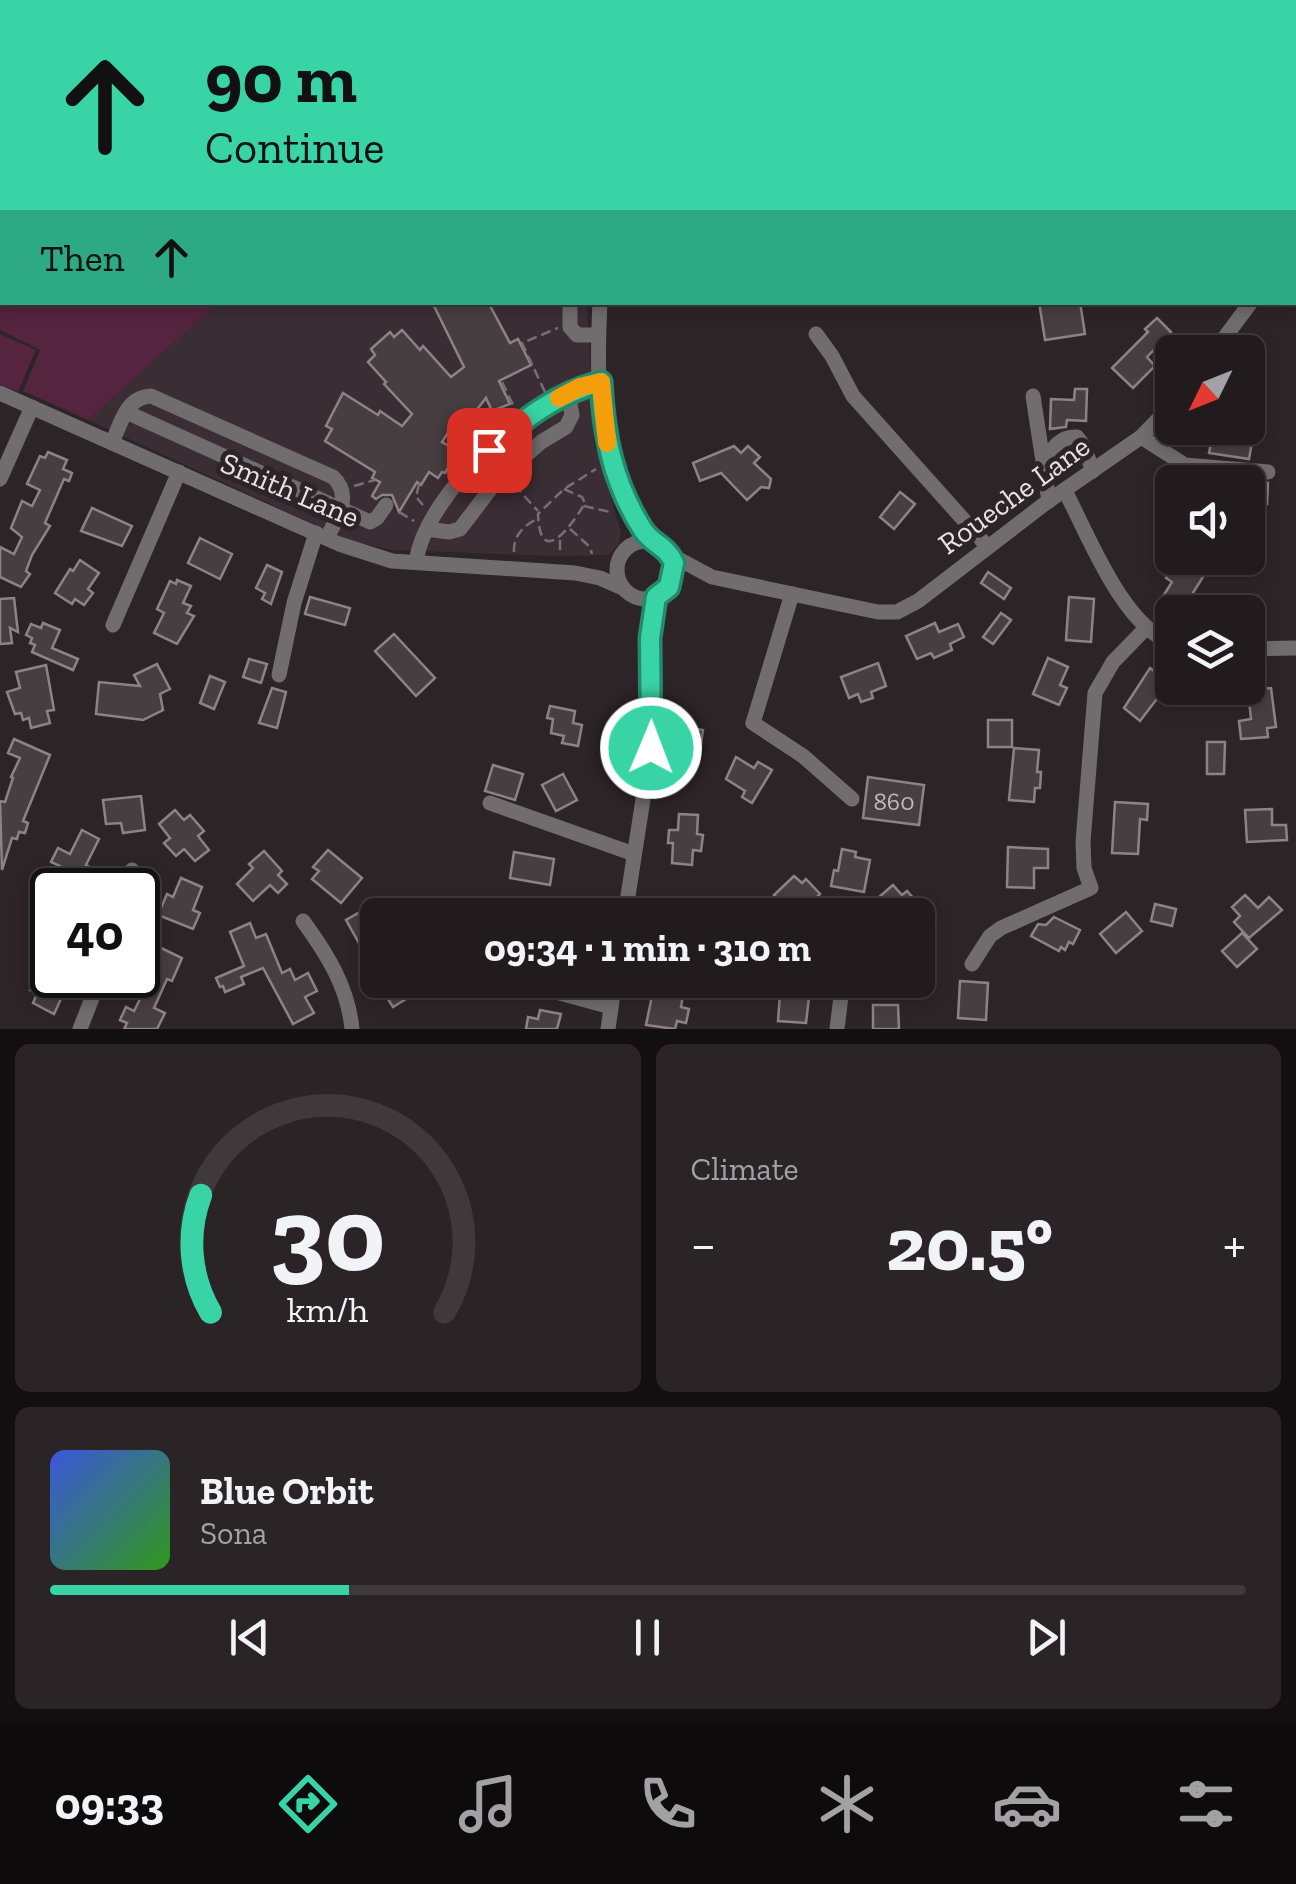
<!DOCTYPE html>
<meta charset="utf-8">
<style>
body{margin:0;font-family:"Zilla Slab",serif;background:#2a2427;color:#f1f3f6;height:100vh;display:flex;flex-direction:column;font-size:38px;white-space:nowrap}
*{box-sizing:border-box;margin:0}
p{font-size:32px;color:#a2a1a4}
.icon{flex:none;width:55px;height:55px;fill:none;stroke:currentColor;stroke-width:2;stroke-linecap:round;stroke-linejoin:round}
.map{position:relative;height:1029px;overflow:hidden}
.details{display:flex;flex-direction:column;gap:15px;padding:15px;background:#130f10;flex:1}
.details>*{flex:none}
.banner{position:absolute;left:0px;top:0px;width:1298px;height:305px;box-shadow:0 5px 15px #0003,0 0 0 2px #3f393c;background:#39d4a5;color:#111;overflow:hidden}
.needle{width:65px;rotate:227deg}
.controls{position:absolute;left:1155px;top:335px;display:grid;gap:20px}
.controls a{display:grid;place-items:center;width:110px;height:110px;border-radius:15px;background:#221b1e;box-shadow:0 5px 15px #0003,0 0 0 2px #3f393c;font-size:50px}
.speed{position:absolute;left:30px;top:868px;display:flex;gap:20px;font-size:50px;font-weight:700;text-align:center}
.speed>*{display:grid;place-content:center;width:130px;height:130px;border-radius:50%;background:#221b1e;box-shadow:0 5px 15px #0003,0 0 0 2px #3f393c;line-height:1}
.speed .limit{border:5px solid #111;border-radius:15px;background:#fff;color:#111}
.pin{position:absolute;display:grid;place-items:center;width:85px;height:85px;color:#fff;margin:-42px;border-radius:20px;box-shadow:0 5px 15px #0006}
.me{position:absolute;width:110px;margin:-55px;rotate:1deg;stroke-linejoin:round;filter:drop-shadow(0 0 8px #0008)}
.turn{display:flex;align-items:center;gap:35px;height:210px;padding:0 40px;font-size:45px}
.turn .icon{width:130px;height:130px;stroke-width:2.5}
.turn b{display:block;font-size:70px;line-height:85px}
.then{display:flex;align-items:center;height:95px;padding:0 40px;background:#0003;gap:20px;font-size:38px}
.big{font-size:75px;font-weight:700;line-height:1.1}
.details .tile{flex:1;display:flex;flex-direction:column;justify-content:center;gap:15px;min-width:0;padding:0 35px;border-radius:15px;background:#2a2427}
.details .dial{align-items:center;gap:0}
.dial svg{height:260px;overflow:visible;fill:none;stroke:#3f393c;stroke-width:7;stroke-linecap:round;text-anchor:middle}
.dial text{fill:#f1f3f6;stroke:none}
.song{display:flex;align-items:center;gap:30px}
.cover{width:120px;height:120px;border-radius:15px;background:linear-gradient(135deg,hsl(230 70% 55%),hsl(110 70% 35%))}
.played{height:10px;border-radius:5px;background:linear-gradient(90deg,#39d4a5 25%,#3f393c 25%)}
.keys{display:flex;justify-content:space-around;direction:ltr}
.heat{display:flex;justify-content:space-between;align-items:center;font-size:55px;direction:ltr}
.details .tiles{flex:1;display:grid;gap:15px;grid-template-columns:1fr 1fr}
.tile:last-child{grid-column:span 2}
.trip{position:absolute;left:360px;top:898px;width:575px;height:100px;border-radius:15px;background:#221b1e;box-shadow:0 5px 15px #0003,0 0 0 2px #3f393c;font-weight:700;line-height:100px;text-align:center}
.tab-bar{display:flex;height:160px;justify-content:space-around;align-items:center;background:#0e0b0c;color:#a2a1a4}
.tab-bar .icon{width:70px;height:70px}
.tab-bar .on{color:#39d4a5}
.tab-bar b{font-size:45px;color:#f1f3f6}
.map>svg:first-child{display:block}
</style>
<div class="map">
<svg width="1296" height="1029" viewBox="0 0 1296 1029">
<rect width="100%" height="100%" fill="#2d2428"/>
<g fill="#3b2d34">
<polygon points="0,0 161,0 2,2 2,302 6,303 0,313"/>
<polygon points="218,303 441,303 434,306 464,367 451,377 424,347 420,350 402,330 394,337 389,332 372,349 375,355 369,362 386,381 384,385 412,414 402,425 381,411 378,415 343,393 326,426 332,429 325,441 375,472 372,478 380,482 372,496 399,512 417,483 421,485 429,472 438,478 445,473 442,442 455,422 458,423 462,416 475,412 485,396 492,411 509,404 499,381 530,365 518,340 510,343 488,303 587,303 594,442 621,532 619,544 608,555 555,556 393,550 348,540 88,420"/>
</g>
<g fill="#55243f">
<polygon points="161,0 453,0 455,2 158,2"/>
<polygon points="6,303 6,302 218,303 88,420 23,391 40,350 0,330 0,313"/>
<polygon points="0,334 36,350 18,392 0,384"/>
</g>
<g fill="#473e42" stroke="#8d8387" stroke-width="2.5">
<polygon points="441,302 488,302 510,343 518,339 531,365 499,381 510,404 492,411 486,398 475,412 462,416 458,424 455,422 442,442 458,451 445,473 442,472 438,478 429,472 421,485 417,482 399,512 392,495 382,495 376,499 372,496 380,482 372,478 375,472 325,441 332,429 326,426 343,393 378,415 380,411 402,426 412,414 384,384 386,382 368,362 375,355 371,349 390,332 394,337 402,330 420,350 423,346 451,377 464,367 434,306"/>
<polygon points="1039,302 1080,302 1085,334 1045,340"/>
<polygon points="1157,318 1171,332 1147,357 1155,366 1133,388 1112,368 1148,332 1145,329"/>
<polygon points="1075,389 1087,389 1086,421 1067,420 1066,427 1050,429 1051,399 1074,400"/>
<polygon points="1214,428 1237,428 1236,433 1250,436 1249,441 1252,442 1249,459 1209,453"/>
<polygon points="734,446 741,453 748,446 760,457 754,463 771,479 769,488 761,487 747,500 721,473 700,481 693,463"/>
<polygon points="48,452 67,460 63,469 72,473 69,481 64,479 45,523 50,526 32,555 26,571 30,574 21,587 0,577 0,547 14,554 22,537 11,528 22,501 32,506 40,490 27,484 40,456 45,458"/>
<polygon points="1248,482 1268,483 1267,504 1248,503"/>
<polygon points="900,492 915,504 894,529 880,517"/>
<polygon points="92,508 132,526 122,546 81,531"/>
<polygon points="200,538 232,554 220,579 188,563"/>
<polygon points="80,560 99,573 88,589 93,593 84,605 75,599 72,604 55,593 70,569 73,571"/>
<polygon points="267,565 282,572 271,604 262,599 265,593 256,588"/>
<polygon points="1184,565 1203,577 1181,612 1178,612 1160,601 1172,582 1166,578 1173,567 1180,572"/>
<polygon points="988,572 1011,588 1004,599 981,583"/>
<polygon points="177,580 191,586 183,603 191,606 187,613 194,616 177,644 154,633 164,613 157,609 170,581 176,584"/>
<polygon points="310,597 350,608 345,625 305,614"/>
<polygon points="1069,597 1094,599 1091,642 1066,640"/>
<polygon points="14,598 18,632 10,628 12,643 0,644 0,599"/>
<polygon points="1001,613 1011,620 993,644 983,637"/>
<polygon points="43,623 60,630 52,648 78,659 73,670 32,652 35,645 30,643 32,638 26,635 31,624 41,628"/>
<polygon points="935,623 939,632 958,624 964,637 950,644 952,650 934,658 931,653 917,659 906,636"/>
<polygon points="394,634 435,678 416,696 375,651"/>
<polygon points="1048,658 1068,667 1060,685 1067,688 1059,705 1033,694"/>
<polygon points="249,659 267,664 261,683 243,677"/>
<polygon points="878,663 886,686 871,692 873,698 861,702 858,694 849,698 841,677"/>
<polygon points="157,664 170,689 160,694 163,710 143,720 96,714 99,682 140,686 134,675"/>
<polygon points="46,665 54,710 47,711 50,723 31,728 29,718 23,720 21,713 15,714 7,692 20,688 16,672"/>
<polygon points="1150,668 1169,683 1140,721 1124,708"/>
<polygon points="210,676 225,682 214,709 200,703"/>
<polygon points="272,688 286,692 277,728 259,723"/>
<polygon points="1271,688 1276,727 1267,728 1268,737 1241,739 1239,721 1251,719 1248,690"/>
<polygon points="550,706 575,711 573,723 582,725 578,746 562,743 564,736 551,733 553,719 547,718"/>
<rect x="988" y="720" width="24" height="27"/>
<polygon points="686,727 703,730 698,764 688,763 687,773 675,771 677,735 685,736"/>
<polygon points="14,739 50,755 23,821 28,823 25,833 19,832 17,839 12,838 2,870 0,801 5,802 13,778 11,777 20,758 8,753"/>
<polygon points="1207,742 1225,742 1224,774 1207,774"/>
<polygon points="1014,748 1039,750 1037,772 1041,772 1040,788 1035,788 1034,802 1009,800"/>
<polygon points="736,757 754,768 758,762 772,770 752,803 742,797 745,791 726,779"/>
<polygon points="493,765 523,774 515,800 485,791"/>
<polygon points="563,774 577,800 556,811 542,785"/>
<polygon points="868,777 924,785 919,825 863,818"/>
<polygon points="141,796 145,830 123,833 121,823 106,824 103,800"/>
<polygon points="1115,802 1148,804 1147,820 1140,819 1138,854 1112,853"/>
<polygon points="1272,809 1272,825 1286,825 1287,840 1247,842 1245,810"/>
<polygon points="175,810 184,820 190,815 204,831 198,836 209,850 195,861 184,849 176,856 164,843 170,838 159,824"/>
<polygon points="679,814 698,815 697,834 703,835 701,851 693,850 692,865 672,863 673,843 668,843 669,830 678,830"/>
<polygon points="82,830 99,839 86,865 97,871 88,887 76,881 73,888 54,878 60,866 51,862 58,848 70,854"/>
<polygon points="1008,847 1048,849 1048,868 1034,868 1034,888 1007,887"/>
<polygon points="842,849 856,852 855,857 870,860 864,892 831,886 834,870 838,871"/>
<polygon points="328,850 362,878 341,903 312,879 319,871 313,867"/>
<polygon points="264,851 282,871 278,875 287,884 278,893 270,885 253,901 237,884 253,868 249,864"/>
<polygon points="514,852 554,859 550,885 510,878"/>
<polygon points="794,876 802,883 806,879 820,894 807,907 805,905 793,914 774,895"/>
<polygon points="181,878 202,887 193,910 200,913 193,929 158,915 167,894 173,897"/>
<polygon points="893,885 902,895 907,891 922,908 913,915 880,915 887,909 878,898"/>
<polygon points="1245,895 1258,908 1269,897 1282,910 1249,938 1234,922 1240,916 1232,907"/>
<polygon points="1155,904 1176,909 1172,926 1151,921"/>
<polygon points="365,909 370,917 378,913 378,977 346,920"/>
<polygon points="1126,912 1142,931 1116,953 1100,934"/>
<polygon points="1054,917 1080,930 1073,944 1069,942 1065,950 1061,947 1059,951 1031,936 1038,924 1046,925"/>
<polygon points="250,923 256,938 266,934 282,973 290,969 295,980 308,973 317,991 305,997 314,1013 293,1024 263,968 241,977 244,984 225,992 223,986 220,987 216,978 244,966 230,932"/>
<polygon points="1242,933 1257,949 1237,967 1222,951"/>
<polygon points="161,948 182,958 172,981 167,979 154,1008 165,1013 157,1029 124,1029 127,1023 120,1020 126,1007 134,1011 146,987 136,982 148,956 156,959"/>
<polygon points="52,958 52,975 72,975 54,1014 33,1003 37,994 30,990 39,970 46,973"/>
<polygon points="376,980 420,980 406,989 411,996 393,1007"/>
<polygon points="662,980 678,980 675,993 683,995 681,1007 689,1009 686,1023 677,1021 675,1029 646,1025 652,996 658,997"/>
<polygon points="960,981 988,983 986,1020 958,1018"/>
<polygon points="795,988 810,989 806,1023 778,1021 780,994 794,995"/>
<polygon points="873,1005 898,1005 899,1029 873,1029"/>
<polygon points="540,1010 561,1014 557,1029 526,1029 528,1017 538,1019"/>
</g>
<g fill="none" stroke-linecap="round" stroke-linejoin="round">
<g stroke="#776f72" stroke-width="2.5" stroke-dasharray="10 5" stroke-linecap="butt">
<polyline points="60,0 60,2"/>
<polyline points="81,0 81,2"/>
<polyline points="151,2 153,0"/>
<polyline points="502,382 516,411"/>
<polyline points="545,392 522,343 558,328"/>
<polyline points="475,443 468,423 483,412 503,421"/>
<polyline points="419,484 416,497 423,505"/>
<polyline points="514,485 538,511"/>
<polyline points="354,486 375,480"/>
<path d="M 564,489 L 582,497 L 585,503 C 574,522 540,572 538,514 L 564,489 L 596,469"/>
<polyline points="584,506 610,512"/>
<polyline points="399,512 414,521"/>
<polyline points="570,529 590,547 592,554"/>
<polyline points="560,540 560,553"/>
<path d="M 514,552 C 513,536 523,526 537,519"/>
</g>
<g stroke="#716d6f" stroke-width="15">
<polyline points="95,0 98,2"/>
<polyline points="638,0 640,2"/>
<polyline points="828,0 832,2"/>
<polyline points="738,2 741,0"/>
<polyline points="1295,262 1296,261"/>
<polyline points="0,277 2,274"/>
<polyline points="570,302 570,327 577,335 598,335"/>
<path d="M 600,302 C 597,362 596,431 619,487 C 627,507 639,524 650,541"/>
<polyline points="816,334 832,356 853,396 987,546"/>
<polyline points="1214,352 1251,302"/>
<polyline points="0,393 339,544 392,561 575,573 600,578 623,588"/>
<polyline points="1033,396 1049,501"/>
<polyline points="126,412 370,522 377,518 386,505"/>
<polyline points="1141,437 1185,465 1268,472"/>
<path d="M 112,443 C 121,423 126,397 151,396 L 333,477 C 353,496 337,517 327,538"/>
<path d="M 1042,466 C 1051,452 1057,436 1077,437 L 1083,445 L 1093,471"/>
<polyline points="0,479 32,407"/>
<path d="M 1065,491 C 1090,538 1121,623 1172,644"/>
<polyline points="427,529 449,532 460,529 495,483 541,442 566,427 572,415 568,393"/>
<circle cx="646" cy="570" r="29"/>
<polyline points="671,555 712,577 878,612 897,612 918,601 1047,502 1141,437 1172,405"/>
<path d="M 416,561 C 428,490 532,398 601,382"/>
<polyline points="792,594 753,723 803,756 852,799"/>
<polyline points="113,625 179,472"/>
<polyline points="1248,649 1296,648"/>
<polyline points="279,675 294,603 316,533"/>
<polyline points="490,803 634,854"/>
<polyline points="132,870 133,890"/>
<polyline points="625,915 651,748 650,638 656,597"/>
<path d="M 303,921 C 327,954 348,987 352,1029"/>
<polyline points="972,964 990,936 1001,928 1091,888 1084,868 1083,842 1095,693 1113,662 1145,629"/>
<polyline points="512,980 611,1007"/>
<polyline points="80,1029 101,975"/>
<polyline points="608,1029 615,980"/>
<polyline points="837,1029 843,980"/>
</g>
</g>
<g fill="none" stroke-linecap="round" stroke-linejoin="round">
<g stroke="#258a6b" stroke-width="25">
<path id="route" d="M 489,450 C 522,420 557,393 601,382 C 604,437 613,483 643,530 C 652,544 667,546 674,563 L 669,587 L 656,597 L 650,638 L 651,748"/>
</g>
<use href="#route" stroke="#39d4a5" stroke-width="18"/>
<polyline stroke="#f59e0b" stroke-width="18" points="559,398 580,387 601,382 607,443"/>
</g>
<g text-anchor="middle" dominant-baseline="central" stroke-width="10" stroke-linejoin="round" paint-order="stroke">
<g font-size="25" fill="#c0babd">
<text x="894" y="801">860</text>
</g>
<g font-size="30" fill="#e9e3e6" stroke="#2d2428">
<text transform="translate(290 490) rotate(23)">Smith Lane</text>
<text transform="translate(1014 495) rotate(-36)">Roueche Lane</text>
</g>
</g>
</svg>
<div class="controls">
<a><svg class="needle" viewBox="-14 -14 28 28"><path d="M0-13l5 13h-10z" fill="#e53935"/><path d="M0 13l5-13h-10z" fill="#a2a1a4"/></svg></a>
<a><svg class="icon" aria-label="sound" viewBox="0 0 24 24"><path d="M4 9h4l5-4v14l-5-4H4zM17 9q2 3 0 6"/></svg></a>
<a><svg class="icon" aria-label="layers" viewBox="0 0 24 24"><path d="M12 4l9 5-9 5-9-5zM3 14l9 5 9-5"/></svg></a>
</div>
<div class="speed"><div class="limit">40</div></div>
<div class="pin" style="left:489px;top:450px;background:#d93025"><svg class="icon" aria-label="arrive" viewBox="0 0 24 24"><path d="M6 21V4h12l-3 4 3 4H6"/></svg></div>
<svg class="me" style="left:651px;top:748px" viewBox="-20 -20 40 40"><circle r="17" fill="#39d4a5" stroke="#fff" stroke-width="3"/><path d="M0-11L8 9 0 5-8 9z" fill="#fff"/></svg>
<div class="trip">09:34 · 1 min · 310 m</div>
<div class="banner">
<div class="turn"><svg class="icon" aria-label="ahead" viewBox="0 0 24 24"><path d="M12 20V5M6 11l6-6 6 6"/></svg><div><b>90 m</b>Continue</div></div>
<div class="then">Then<svg class="icon" aria-label="ahead" viewBox="0 0 24 24"><path d="M12 20V5M6 11l6-6 6 6"/></svg></div>
</div>
</div>
<section class="details">
<div class="tiles">
<div class="tile dial"><svg viewBox="0 0 100 80">
<path d="M14 69A42 42 0 1 1 86 69"/>
<path d="M14 69A42 42 0 0 1 11 33" stroke="#39d4a5"/>
<text x="50" y="56" font-size="32" font-weight="700">30</text>
<text x="50" y="72" font-size="11">km/h</text>
</svg></div>
<div class="tile"><p>Climate</p>
<div class="heat"><a>−</a><b class="big">20.5°</b><a>+</a></div>
</div>
<div class="tile">
<div class="song"><i class="cover"></i><div><b>Blue Orbit</b><p>Sona</p></div></div>
<div class="played"></div>
<div class="keys"><svg class="icon" aria-label="previous" viewBox="0 0 24 24"><path d="M18 5L8 12l10 7zM5 5v14"/></svg><svg class="icon" aria-label="pause" viewBox="0 0 24 24"><path d="M8 5v14M16 5v14"/></svg><svg class="icon" aria-label="next" viewBox="0 0 24 24"><path d="M6 5l10 7-10 7zM19 5v14"/></svg></div>
</div>
</div>
</section>
<nav class="tab-bar">
<b>09:33</b>
<svg class="icon on" aria-label="directions" viewBox="0 0 24 24"><path d="M12 3l9 9-9 9-9-9zM9 14v-3h6M13 9l2 2-2 2"/></svg>
<svg class="icon" aria-label="music" viewBox="0 0 24 24"><path d="M9 18V5l10-2v13"/><circle cx="6" cy="18" r="3"/><circle cx="16" cy="16" r="3"/></svg>
<svg class="icon" aria-label="phone" viewBox="0 0 24 24"><path d="M5 4h4l2 5-3 2q2 4 5 5l2-3 5 2v4C11 20 4 13 5 4z"/></svg>
<svg class="icon" aria-label="climate" viewBox="0 0 24 24"><path d="M12 3v18M4 7l16 10M4 17L20 7"/></svg>
<svg class="icon" aria-label="car" viewBox="0 0 24 24"><path d="M5 17H2v-5l4-1 3-4h7l3 4 3 1v5h-3M9 17h6M6 11h13"/><circle cx="7" cy="17" r="2"/><circle cx="17" cy="17" r="2"/></svg>
<svg class="icon" aria-label="filters" viewBox="0 0 24 24"><path d="M4 7h16M4 17h16"/><circle cx="9" cy="7" r="2"/><circle cx="15" cy="17" r="2"/></svg>
</nav>
